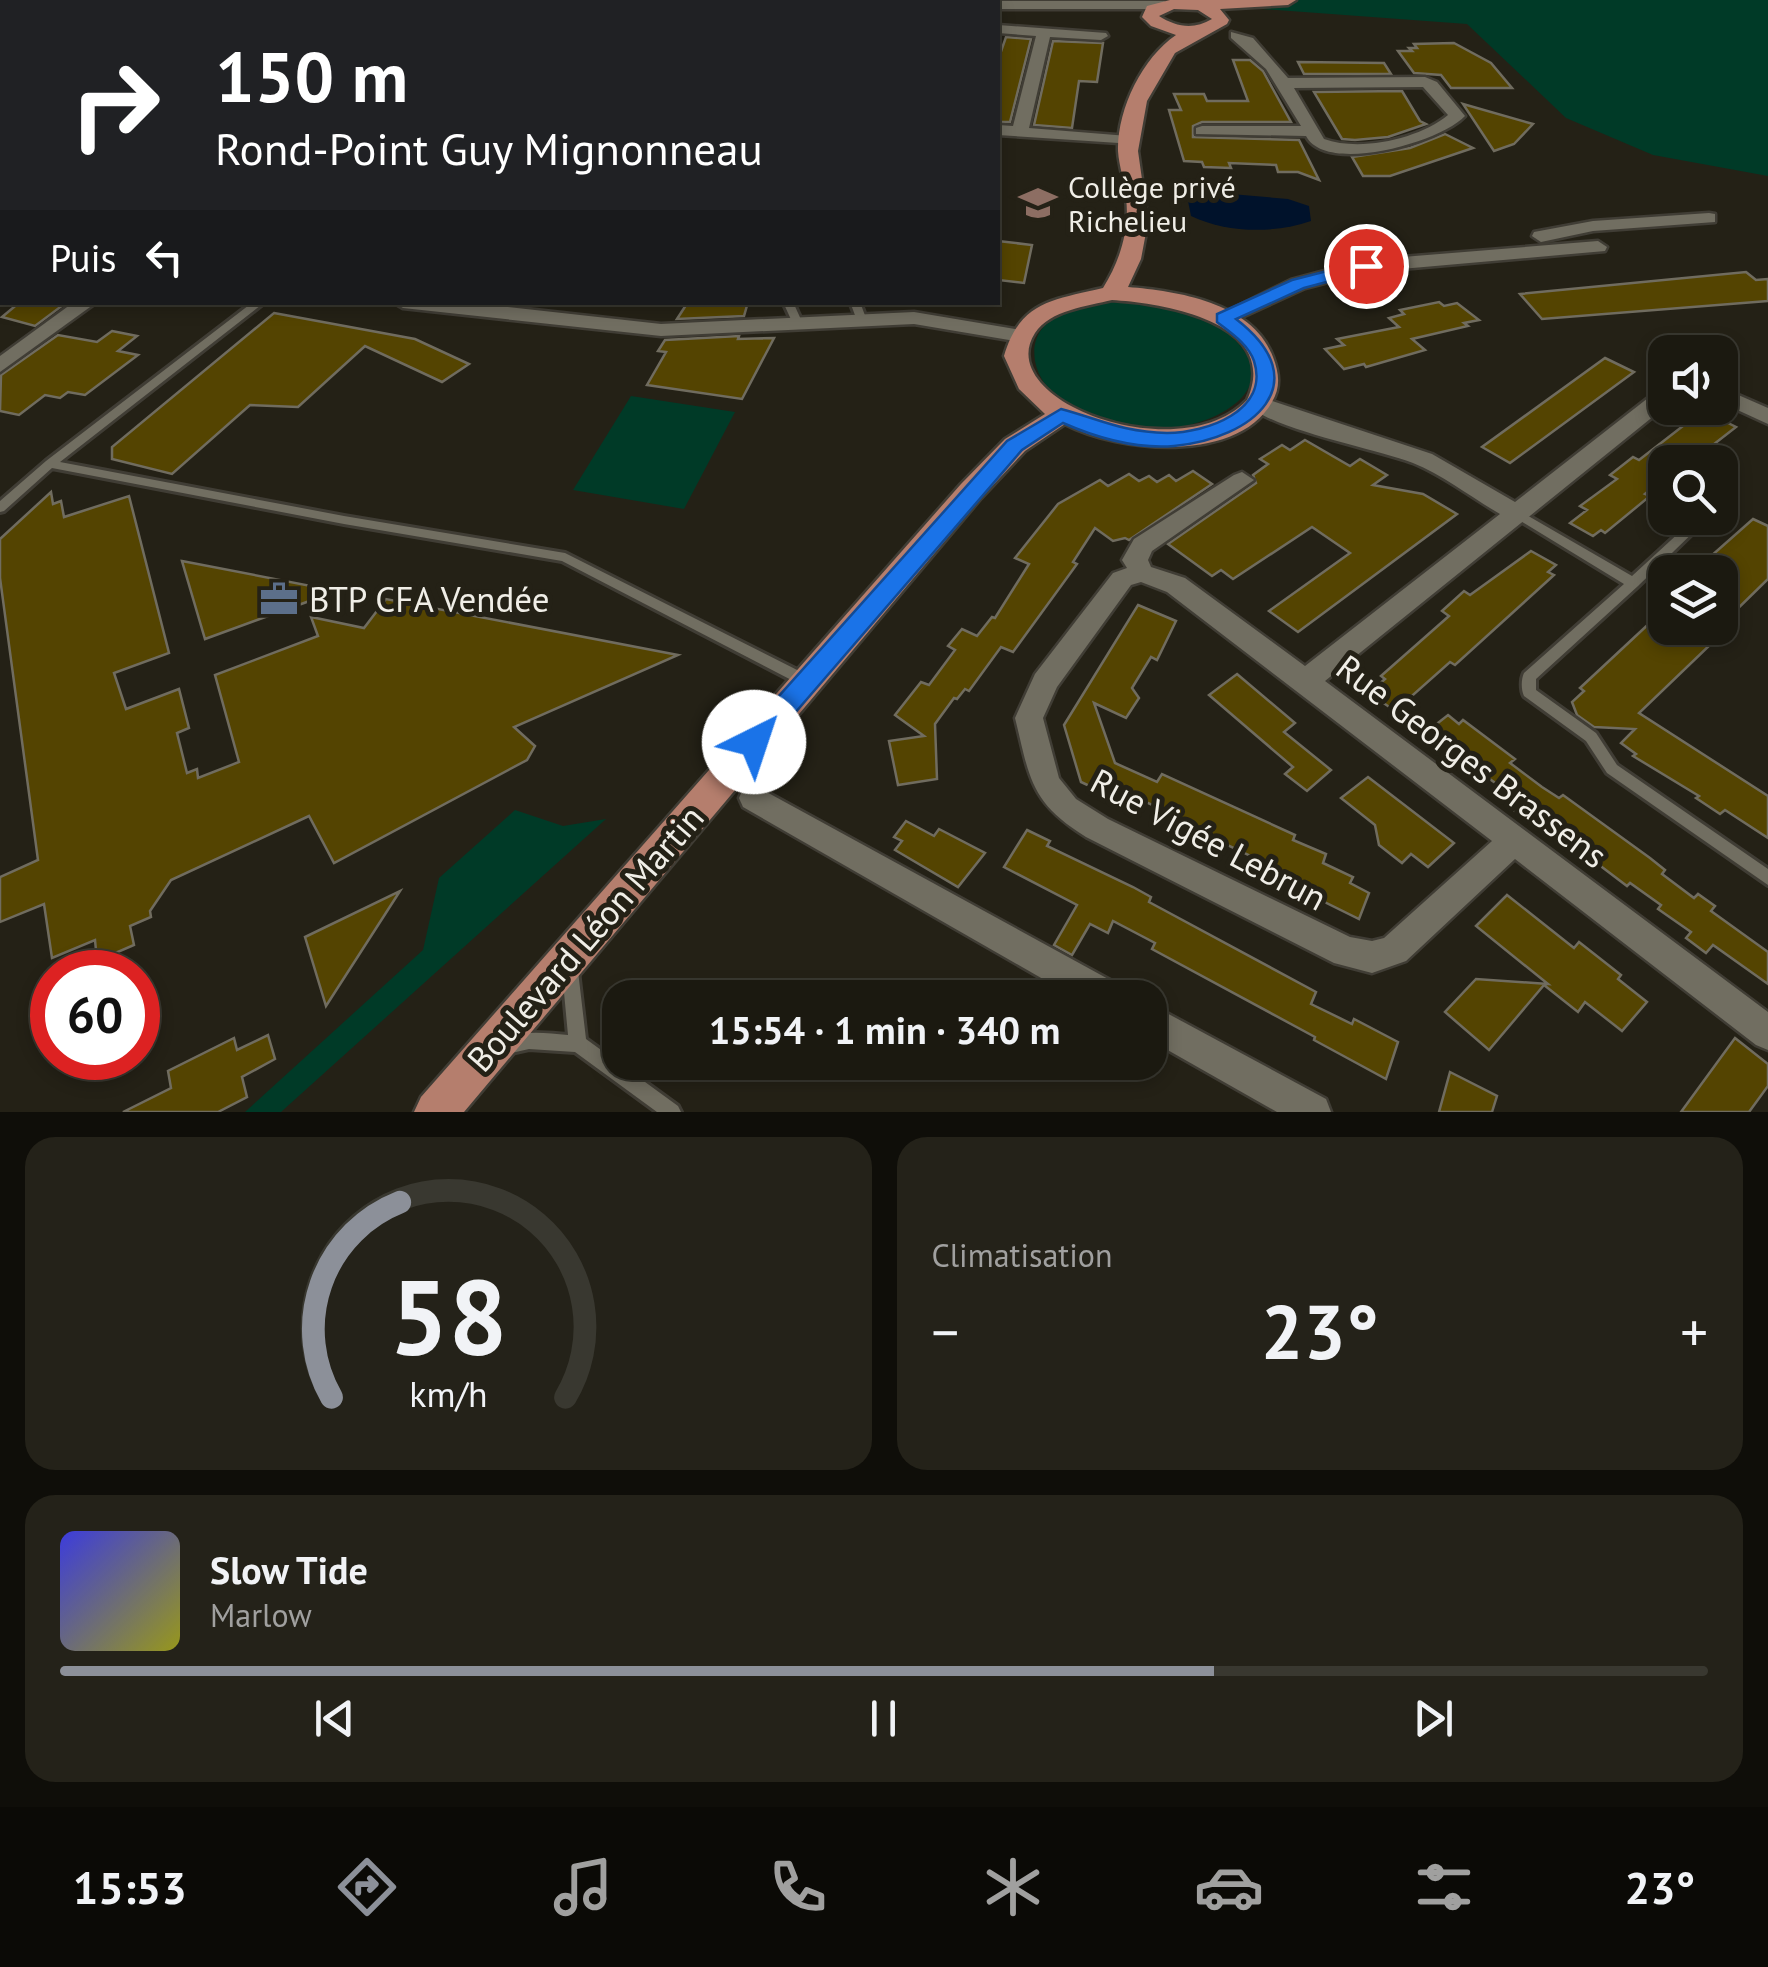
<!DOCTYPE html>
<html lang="fr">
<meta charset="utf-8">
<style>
body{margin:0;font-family:"PT Sans",sans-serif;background:#242219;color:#f1f3f6;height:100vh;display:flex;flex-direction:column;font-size:38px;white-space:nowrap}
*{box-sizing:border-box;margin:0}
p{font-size:32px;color:#a0a09f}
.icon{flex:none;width:55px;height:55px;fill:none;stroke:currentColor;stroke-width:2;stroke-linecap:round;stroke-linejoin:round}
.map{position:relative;height:1112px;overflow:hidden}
.drawer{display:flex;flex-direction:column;gap:25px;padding:25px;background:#0f0e09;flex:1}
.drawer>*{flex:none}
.top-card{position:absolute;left:0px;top:0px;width:1000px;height:305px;box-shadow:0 5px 15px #0003,0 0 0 2px #393830;background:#202124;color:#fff;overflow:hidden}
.controls{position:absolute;left:1648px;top:335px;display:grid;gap:20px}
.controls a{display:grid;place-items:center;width:90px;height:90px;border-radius:20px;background:#1b1910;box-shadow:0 5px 15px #0003,0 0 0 2px #393830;font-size:50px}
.speed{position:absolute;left:30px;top:950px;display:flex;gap:20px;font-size:50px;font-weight:700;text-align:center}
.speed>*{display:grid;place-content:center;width:130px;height:130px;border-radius:50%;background:#1b1910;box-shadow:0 5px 15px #0003,0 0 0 2px #393830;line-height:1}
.speed .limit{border:15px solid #d22;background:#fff;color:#111}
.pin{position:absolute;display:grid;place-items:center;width:85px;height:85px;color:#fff;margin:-42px;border:5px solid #fff;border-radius:50%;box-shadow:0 2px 10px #0007}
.me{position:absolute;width:110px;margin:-55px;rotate:41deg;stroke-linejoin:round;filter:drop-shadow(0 0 8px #0008)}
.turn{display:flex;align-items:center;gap:35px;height:210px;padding:0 50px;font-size:45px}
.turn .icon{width:130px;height:130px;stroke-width:2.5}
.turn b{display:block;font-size:70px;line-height:85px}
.then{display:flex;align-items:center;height:95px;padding:0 50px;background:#0003;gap:20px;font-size:38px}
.big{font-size:75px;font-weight:800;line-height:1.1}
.drawer .widget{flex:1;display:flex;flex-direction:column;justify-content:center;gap:15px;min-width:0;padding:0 35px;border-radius:30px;background:#242219}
.drawer .dial{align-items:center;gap:0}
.dial svg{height:260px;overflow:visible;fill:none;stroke:#393830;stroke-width:7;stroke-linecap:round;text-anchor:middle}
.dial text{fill:#f1f3f6;stroke:none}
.song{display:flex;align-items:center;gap:30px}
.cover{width:120px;height:120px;border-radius:15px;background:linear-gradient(135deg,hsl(240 70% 55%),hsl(60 70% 35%))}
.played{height:10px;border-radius:5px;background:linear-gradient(90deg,#8c9099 70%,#393830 70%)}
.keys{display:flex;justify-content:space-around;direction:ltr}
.heat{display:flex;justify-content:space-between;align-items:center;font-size:55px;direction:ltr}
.drawer .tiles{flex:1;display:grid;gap:25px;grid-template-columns:1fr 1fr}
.widget:last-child{grid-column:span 2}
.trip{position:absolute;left:602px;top:980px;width:565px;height:100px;border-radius:30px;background:#1b1910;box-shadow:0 5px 15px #0003,0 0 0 2px #393830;font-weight:800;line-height:100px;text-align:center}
.tab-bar{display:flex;height:160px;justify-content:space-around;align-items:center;background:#0b0a06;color:#a0a09f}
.tab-bar .icon{width:70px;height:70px}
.tab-bar .on{color:#8c9099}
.tab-bar b{font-size:45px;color:#f1f3f6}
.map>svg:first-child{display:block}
</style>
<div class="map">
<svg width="1768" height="1112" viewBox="0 0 1768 1112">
<rect width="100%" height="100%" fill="#242116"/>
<g fill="#003a27">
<polygon points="0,0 1119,0 998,6 998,2 2,2 2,25"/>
<polygon points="1139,0 1768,0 1768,176 1653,155 1566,118 1467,24"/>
<path d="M 1131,299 C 1150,303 1172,305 1191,311 C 1208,316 1223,328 1235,340 C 1285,390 1214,425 1169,428 C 1131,431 1091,419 1060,398 C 1047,389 1038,377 1035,361 C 1027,309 1093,303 1131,299 Z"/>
<polygon points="631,396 735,412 684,509 573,490"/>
<polygon points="515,810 563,826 606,819 281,1112 245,1112 423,950 439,878"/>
</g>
<path fill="#00122b" d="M 1196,191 L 1288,199 L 1309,206 L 1311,221 C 1274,234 1226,233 1191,216 L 1188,201 Z"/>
<g fill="#544401" stroke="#706c5f" stroke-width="2.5">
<polygon points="1006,37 1031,39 1010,122 998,122 998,60"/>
<polygon points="1053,41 1103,43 1097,82 1079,81 1072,128 1034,125"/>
<polygon points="1454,43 1491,63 1512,88 1451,88 1441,75 1414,73 1398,51 1412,51 1409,48 1417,48 1414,44"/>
<polygon points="1233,60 1250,60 1263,71 1291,122 1202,122 1193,126 1193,137 1299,140 1319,180 1298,172 1278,172 1276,165 1229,163 1231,168 1204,167 1202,162 1184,161 1169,110 1181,110 1174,94 1204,94 1207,101 1248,101"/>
<polygon points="1298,62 1384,63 1391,74 1304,74"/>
<polygon points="1402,91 1420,121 1426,124 1388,137 1355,140 1342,139 1314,92"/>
<polygon points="1463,104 1533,124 1514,144 1494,151"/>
<polygon points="1445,134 1473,148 1390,176 1363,176 1352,157 1410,148"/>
<polygon points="998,241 1032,245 1024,283 998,280"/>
<polygon points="1746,272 1756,280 1768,279 1768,301 1542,319 1520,294"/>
<polygon points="20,302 67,302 35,326 2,317"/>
<polygon points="688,302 748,302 744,316 677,319"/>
<polygon points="1439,302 1444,306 1457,303 1479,320 1464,323 1468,326 1412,339 1425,350 1366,367 1364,364 1344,369 1325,349 1344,345 1337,339 1399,327 1389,318 1404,314 1400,310"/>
<polygon points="274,313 415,339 469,364 442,382 365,346 298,407 250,405 172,474 112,459 112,447"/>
<polygon points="112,331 137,336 118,351 138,355 85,395 68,392 60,398 45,395 19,415 0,411 1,375 58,335 97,342"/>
<polygon points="739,336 738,339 774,338 742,399 647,385 666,352 658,351 665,340"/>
<polygon points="1605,358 1634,372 1510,463 1482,447"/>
<polygon points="1708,413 1736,427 1691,462 1665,462 1665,478 1645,494 1650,496 1605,533 1601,530 1593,536 1570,523 1587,510 1580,506 1617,479 1610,475 1633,457 1639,460 1692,419 1698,422"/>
<polygon points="1305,440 1350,466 1360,459 1387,475 1373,485 1423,494 1457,514 1298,632 1269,611 1350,553 1312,527 1233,579 1221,570 1212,576 1168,544 1256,483 1253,475 1268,464 1260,459 1282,445 1290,450"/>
<polygon points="1193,471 1212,484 1129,540 1125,538 1113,541 1095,528 1073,562 1077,564 1013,652 1001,647 969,691 965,689 957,699 954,698 935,724 937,779 898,785 889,741 924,736 895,715 921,682 929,685 955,650 948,646 962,629 977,636 992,617 995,618 1029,564 1015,558 1058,504 1100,480 1108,486 1129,474 1139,481 1149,476 1157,482 1169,475 1176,481"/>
<polygon points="51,492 53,504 61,501 64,517 129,496 169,653 114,673 126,709 179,689 189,728 177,733 187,773 197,769 198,778 239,762 215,675 318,636 311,617 364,628 386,599 678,655 514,727 535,746 527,760 334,863 309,816 171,880 150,911 151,917 130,926 134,945 97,961 95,940 52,958 44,904 0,922 0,877 38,860 0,578 0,539"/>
<polygon points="1753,519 1768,526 1768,579 1720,626 1720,572 1693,572"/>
<polygon points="1531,551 1556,565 1548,572 1554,575 1455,665 1450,662 1395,711 1369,693 1385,679 1381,676 1449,616 1442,611 1464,591 1470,595"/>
<polygon points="182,561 337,591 205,639"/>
<polygon points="1138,605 1176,621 1157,660 1151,657 1132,688 1139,698 1126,718 1094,703 1115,763 1157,782 1162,774 1295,835 1293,840 1326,854 1323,863 1353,877 1350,883 1369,893 1359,919 1276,878 1280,870 1168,817 1170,813 1133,796 1128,804 1081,782 1064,725"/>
<polygon points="1654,619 1665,628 1686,628 1712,643 1639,713 1768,796 1768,838 1725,810 1720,814 1696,798 1699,796 1633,756 1636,754 1621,743 1635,729 1594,727 1577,715 1572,702 1584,691 1580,688"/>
<polygon points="1237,674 1295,723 1284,732 1331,770 1307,791 1285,774 1293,767 1209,695"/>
<polygon points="1448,715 1459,724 1463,720 1515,759 1510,763 1542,787 1559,798 1563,795 1650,858 1665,870 1662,874 1694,898 1698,894 1715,906 1711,911 1768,952 1768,984 1713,945 1706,953 1686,938 1691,932 1658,909 1661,905 1630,883 1627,886 1540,820 1534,825 1515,811 1524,803 1451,752 1454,749 1429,730"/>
<polygon points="1368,777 1454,843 1428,867 1411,854 1402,863 1379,845 1375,825 1341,798"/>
<polygon points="906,821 934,836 939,829 985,853 958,887 895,850 902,841 894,837"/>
<polygon points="1027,830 1050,841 1047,846 1133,887 1151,897 1149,902 1316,992 1311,1004 1352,1024 1354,1019 1398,1042 1386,1079 1314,1040 1315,1037 1152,949 1155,943 1113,921 1108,933 1090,924 1072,955 1054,945 1077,905 1004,867"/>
<polygon points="400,891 326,1006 305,937"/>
<polygon points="1507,895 1574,948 1579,942 1621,975 1618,979 1647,1002 1622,1031 1585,1002 1578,1012 1544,985 1489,1050 1445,1012 1476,979 1548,984 1476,926"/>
<polygon points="268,1035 275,1059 242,1077 247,1097 218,1112 123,1112 171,1088 168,1071 234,1038 237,1050"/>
<polygon points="1735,1038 1768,1064 1768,1086 1749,1112 1681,1112"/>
<polygon points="1450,1072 1497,1096 1492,1112 1439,1112"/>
</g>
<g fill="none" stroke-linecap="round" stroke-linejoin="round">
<g stroke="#403d35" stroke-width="6">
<g id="lane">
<polygon points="0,156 2,157 2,162 0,162"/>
<polygon points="253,302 265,302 60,462 344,516 565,553 811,677 813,681 811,685 806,686 801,685 562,561 344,524 52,468 4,511 0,512 0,501 46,461"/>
<polygon points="783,302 793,302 803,324 802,326 794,326"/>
<polygon points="850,302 860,302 867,321 866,323 858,323"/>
<path d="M 1518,510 L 1632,576 L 1695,518 L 1708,518 L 1638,586 L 1536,679 L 1536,690 L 1596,733 L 1617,765 L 1768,869 L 1768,885 L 1607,773 L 1586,741 L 1524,696 C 1521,690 1521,679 1524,673 L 1624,584 L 1514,517 L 1512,514 L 1514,511 Z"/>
<path d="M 570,963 L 576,965 L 578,971 L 586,1039 L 678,1106 L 681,1112 L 657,1112 L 575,1052 L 529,1049 L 507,1054 L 501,1051 L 498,1045 L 501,1039 C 524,1030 544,1033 568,1035 L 562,971 L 564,965 Z"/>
</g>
</g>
<g stroke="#403d35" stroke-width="5">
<g id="street">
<polygon points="998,1 1164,1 1171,5 1164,9 998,9 998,2 993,2"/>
<polygon points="998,25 1106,33 1108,36 1101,40 1050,37 1029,128 1128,136 1134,138 1134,144 998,135 998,125 1013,126 1036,36 998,33"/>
<path d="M 1231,32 L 1253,38 L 1288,78 L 1425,77 L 1437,82 L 1465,116 C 1441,142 1326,175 1306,136 L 1196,134 L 1196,128 L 1202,126 L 1301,126 L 1266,69 L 1231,38 ZM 1423,87 L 1448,115 C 1419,139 1360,152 1324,139 L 1294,88 Z"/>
<rect x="0" y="91" width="2" height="10"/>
<polygon points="1709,213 1715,214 1715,222 1593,231 1541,242 1532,236 1534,232 1593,221"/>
<polygon points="0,236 2,237 2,248 0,248"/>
<polygon points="1598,241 1607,247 1605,251 1367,272 1305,288 1231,322 1217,322 1214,318 1291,280 1366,260"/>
<polygon points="74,302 97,302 0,372 0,356"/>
<polygon points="393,302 463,302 661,324 914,312 1021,330 1031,336 1021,342 914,324 661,336 403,308"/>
<polygon points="1720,387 1768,408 1768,424 1720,402"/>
<path d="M 1665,389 L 1665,407 L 1325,681 L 1768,1012 L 1768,1050 L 1756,1045 L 1515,859 L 1406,961 L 1372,973 L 1334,963 L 1086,837 C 1030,802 1030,779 1015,718 L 1035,674 L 1113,573 L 1127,568 L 1122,560 L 1134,539 L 1234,475 L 1242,472 L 1254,480 L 1152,551 L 1148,560 L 1151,567 L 1185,578 L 1305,666 L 1500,514 C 1472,498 1443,475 1413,463 C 1376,449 1270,429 1247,404 L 1250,399 L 1266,399 L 1432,454 L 1515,502 L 1657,391 ZM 1141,582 L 1167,592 L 1492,841 L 1384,938 L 1372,941 L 1350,937 L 1108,819 L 1076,799 L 1059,778 L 1043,718 L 1057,687 L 1131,585 Z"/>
<polygon points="754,785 1121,986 1126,998 1076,998 743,807 739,798 743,789"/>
<polygon points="1150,1004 1326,1099 1331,1112 1277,1112 1150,1040"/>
</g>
</g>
<g stroke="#403d35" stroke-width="5">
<path id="primary" d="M 1170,0 L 1296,0 L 1288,5 L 1220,9 L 1229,20 L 1227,24 L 1175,53 L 1147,101 L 1138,151 L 1148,222 L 1141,259 L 1128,287 C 1178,291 1253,303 1273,357 C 1279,373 1281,387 1272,402 C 1237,464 1119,452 1065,424 L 1025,451 L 981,498 L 464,1112 L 414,1112 L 421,1097 L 961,484 L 1005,439 L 1045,414 L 1019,389 L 1004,356 C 1020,301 1053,300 1103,288 C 1120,261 1130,229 1126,198 C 1125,182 1119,167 1118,151 C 1117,110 1142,58 1176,35 L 1151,26 L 1142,17 L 1147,6 ZM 1174,9 L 1198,10 L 1212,19 C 1194,30 1176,27 1159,16 ZM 1112,300 C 1163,303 1282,322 1247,400 C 1180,470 991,401 1035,333 C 1050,310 1088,306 1112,300 Z"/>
</g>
<use href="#lane" fill="#716e61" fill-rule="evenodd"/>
<use href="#street" fill="#716e61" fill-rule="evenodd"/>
<use href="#primary" fill="#b57e6d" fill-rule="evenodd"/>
</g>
<path fill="#1a73e8" stroke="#114b97" stroke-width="2.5" d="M 1366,261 L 1375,266 L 1372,270 L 1304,288 L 1236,319 C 1319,383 1253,439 1174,446 C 1136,449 1097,438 1063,423 L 1022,450 L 763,750 L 754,753 L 745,750 L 741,742 L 745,734 L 1007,441 L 1061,409 C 1102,420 1122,432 1167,433 C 1206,433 1270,411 1254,361 C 1248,344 1231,333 1217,322 L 1217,314 L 1292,280 Z"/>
<defs>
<g id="school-bare" transform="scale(3)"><path d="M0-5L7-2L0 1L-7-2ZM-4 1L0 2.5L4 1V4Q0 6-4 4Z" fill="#8d6e63" stroke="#242116" stroke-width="2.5" paint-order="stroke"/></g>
<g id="office-bare" transform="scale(3)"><path d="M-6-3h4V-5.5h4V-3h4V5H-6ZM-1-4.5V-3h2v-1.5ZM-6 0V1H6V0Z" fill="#5c6f8a" stroke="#242116" stroke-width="2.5" paint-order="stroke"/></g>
</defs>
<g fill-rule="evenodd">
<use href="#school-bare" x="1038" y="203"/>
<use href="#office-bare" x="279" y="599"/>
</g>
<g text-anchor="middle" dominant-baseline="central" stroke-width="10" stroke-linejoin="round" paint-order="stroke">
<g font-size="30" fill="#f0eee7" stroke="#242116" text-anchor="start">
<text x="1068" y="186">Collège privé<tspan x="1068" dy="34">Richelieu</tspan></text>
</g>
<g font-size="35" fill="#f0eee7" stroke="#242116" text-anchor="start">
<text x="309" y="599">BTP CFA Vendée</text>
</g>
<g font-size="35" fill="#f0eee7" stroke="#242116">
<text transform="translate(1472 761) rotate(37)">Rue Georges Brassens</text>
<text transform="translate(1209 839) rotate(28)">Rue Vigée Lebrun</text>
<text transform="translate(585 938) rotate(-49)">Boulevard Léon Martin</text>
</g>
</g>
</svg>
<div class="controls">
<a><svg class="icon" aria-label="sound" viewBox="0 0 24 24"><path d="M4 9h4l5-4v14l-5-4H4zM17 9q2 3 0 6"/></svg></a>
<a><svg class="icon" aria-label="search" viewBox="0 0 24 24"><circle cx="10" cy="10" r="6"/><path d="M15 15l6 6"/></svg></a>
<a><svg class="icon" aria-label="layers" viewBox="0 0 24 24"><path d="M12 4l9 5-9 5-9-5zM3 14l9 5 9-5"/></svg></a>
</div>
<div class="speed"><div class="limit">60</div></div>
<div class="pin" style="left:1366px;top:266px;background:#d93025"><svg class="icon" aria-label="arrive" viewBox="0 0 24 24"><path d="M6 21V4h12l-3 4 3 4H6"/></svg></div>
<svg class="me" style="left:754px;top:742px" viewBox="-20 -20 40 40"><circle r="19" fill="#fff"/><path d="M0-13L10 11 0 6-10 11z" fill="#1a73e8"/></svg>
<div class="trip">15:54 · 1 min · 340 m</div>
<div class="top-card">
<div class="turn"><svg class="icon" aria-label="right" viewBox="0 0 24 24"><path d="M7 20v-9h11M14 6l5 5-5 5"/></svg><div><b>150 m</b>Rond-Point Guy Mignonneau</div></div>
<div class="then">Puis<svg class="icon" aria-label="left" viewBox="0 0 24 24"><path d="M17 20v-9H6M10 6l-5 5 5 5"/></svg></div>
</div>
</div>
<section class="drawer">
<div class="tiles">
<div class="widget dial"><svg viewBox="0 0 100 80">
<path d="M14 69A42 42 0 1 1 86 69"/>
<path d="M14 69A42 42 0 0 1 35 9" stroke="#8c9099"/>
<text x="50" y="56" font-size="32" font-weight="700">58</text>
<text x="50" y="72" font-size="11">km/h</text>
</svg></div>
<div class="widget"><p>Climatisation</p>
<div class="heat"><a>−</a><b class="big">23°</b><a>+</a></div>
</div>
<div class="widget">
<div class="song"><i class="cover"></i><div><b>Slow Tide</b><p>Marlow</p></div></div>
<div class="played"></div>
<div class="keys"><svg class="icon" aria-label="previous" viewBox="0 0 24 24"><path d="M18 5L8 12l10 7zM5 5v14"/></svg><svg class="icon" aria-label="pause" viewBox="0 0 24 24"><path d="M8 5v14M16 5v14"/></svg><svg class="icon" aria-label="next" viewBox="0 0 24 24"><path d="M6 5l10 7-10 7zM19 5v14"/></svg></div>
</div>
</div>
</section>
<nav class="tab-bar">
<b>15:53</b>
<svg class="icon on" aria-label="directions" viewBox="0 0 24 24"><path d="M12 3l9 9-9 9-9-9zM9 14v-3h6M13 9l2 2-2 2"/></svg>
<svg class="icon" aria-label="music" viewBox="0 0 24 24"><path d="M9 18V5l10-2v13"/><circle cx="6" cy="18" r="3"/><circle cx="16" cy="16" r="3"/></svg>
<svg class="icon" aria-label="phone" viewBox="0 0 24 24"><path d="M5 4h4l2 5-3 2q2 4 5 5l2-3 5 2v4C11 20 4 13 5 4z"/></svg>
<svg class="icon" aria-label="climate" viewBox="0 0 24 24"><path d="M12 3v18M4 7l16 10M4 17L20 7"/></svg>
<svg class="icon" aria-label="car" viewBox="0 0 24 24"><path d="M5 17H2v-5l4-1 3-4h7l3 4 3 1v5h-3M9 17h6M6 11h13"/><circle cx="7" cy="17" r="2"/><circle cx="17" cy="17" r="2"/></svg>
<svg class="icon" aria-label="filters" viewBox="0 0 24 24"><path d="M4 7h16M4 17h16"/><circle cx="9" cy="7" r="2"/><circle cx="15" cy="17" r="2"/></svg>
<b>23°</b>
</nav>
